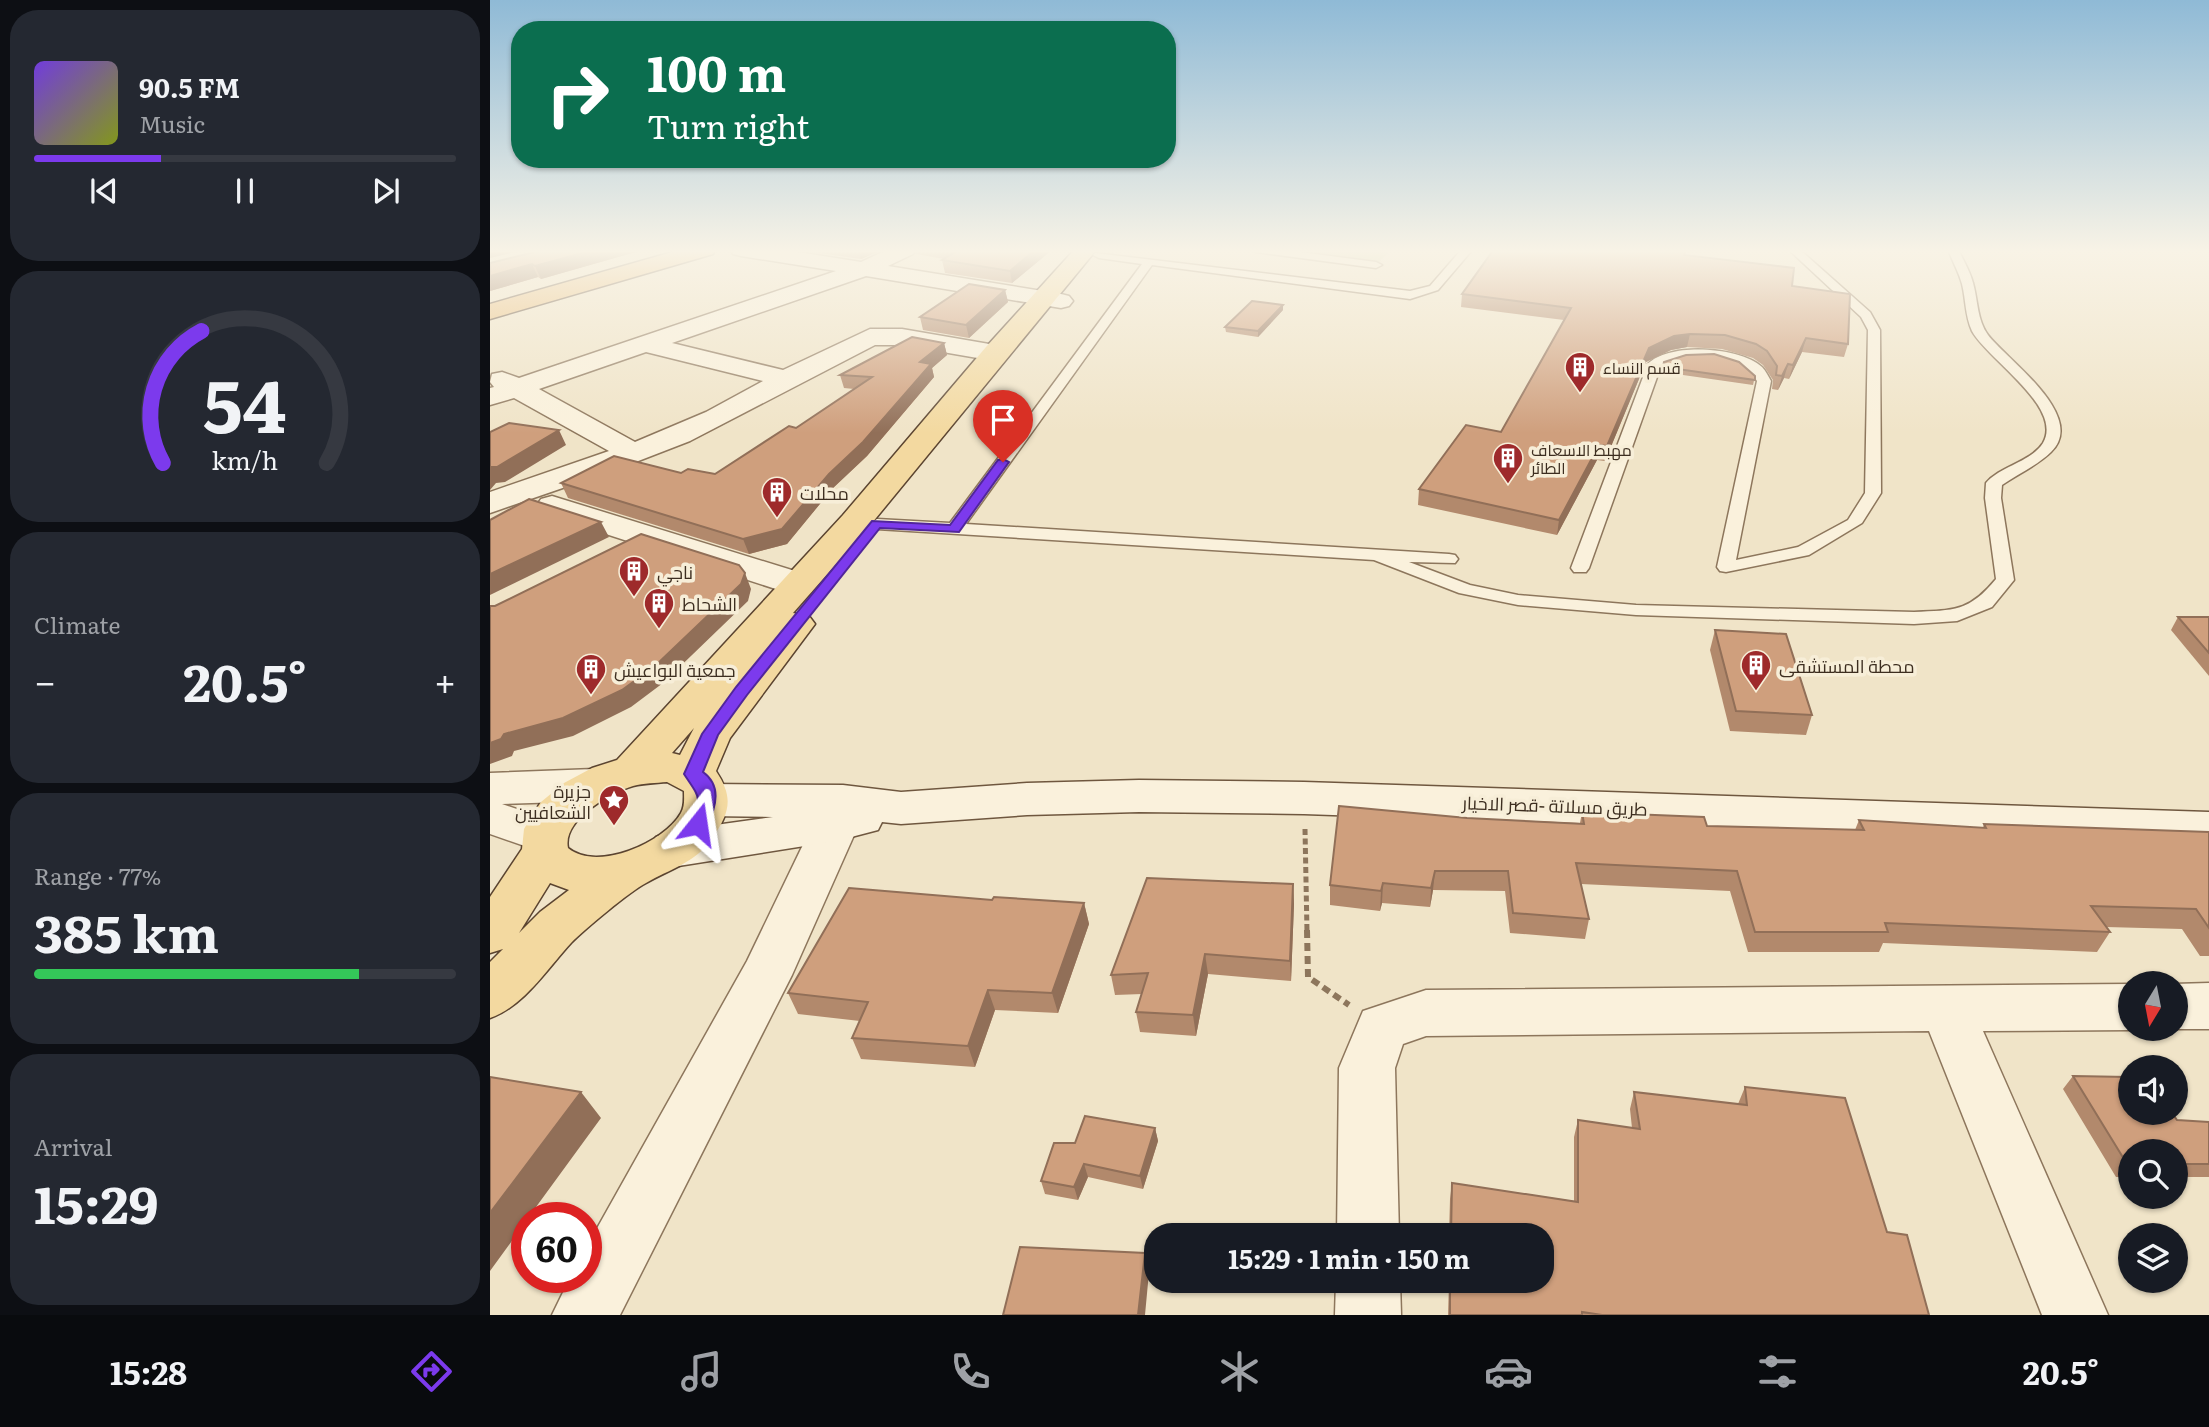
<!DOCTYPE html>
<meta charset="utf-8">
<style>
body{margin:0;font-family:Literata,Cairo,serif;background:#242831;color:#f1f3f6;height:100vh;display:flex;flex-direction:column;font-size:26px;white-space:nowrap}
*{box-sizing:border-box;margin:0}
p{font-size:23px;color:#9ea1a6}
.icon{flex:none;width:38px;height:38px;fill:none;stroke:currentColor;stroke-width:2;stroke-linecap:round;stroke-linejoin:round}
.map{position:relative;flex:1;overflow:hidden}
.sheet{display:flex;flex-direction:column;gap:10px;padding:10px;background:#0d0f14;width:490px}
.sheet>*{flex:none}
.top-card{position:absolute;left:21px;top:21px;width:665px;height:147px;border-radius:28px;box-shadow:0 2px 5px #0004;background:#0b6e4f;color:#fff;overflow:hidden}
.needle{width:46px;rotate:190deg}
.buttons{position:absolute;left:1628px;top:971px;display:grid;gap:14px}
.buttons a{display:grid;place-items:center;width:70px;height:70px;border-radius:50%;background:#171b24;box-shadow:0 2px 5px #0004;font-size:35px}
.speed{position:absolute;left:21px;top:1202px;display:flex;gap:14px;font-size:35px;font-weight:700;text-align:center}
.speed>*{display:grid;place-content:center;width:91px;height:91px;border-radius:50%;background:#171b24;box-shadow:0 2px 5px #0004;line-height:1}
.speed .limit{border:10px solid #d22;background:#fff;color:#111}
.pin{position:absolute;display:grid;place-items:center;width:60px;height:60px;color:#fff;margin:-72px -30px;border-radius:50% 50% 50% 0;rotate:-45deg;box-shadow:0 0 7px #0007}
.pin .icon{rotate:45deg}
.me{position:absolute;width:77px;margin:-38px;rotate:15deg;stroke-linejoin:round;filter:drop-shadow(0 0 5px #0008)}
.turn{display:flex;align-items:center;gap:24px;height:147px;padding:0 21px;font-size:32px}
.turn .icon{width:91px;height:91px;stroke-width:2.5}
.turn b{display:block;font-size:49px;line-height:60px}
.big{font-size:52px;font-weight:700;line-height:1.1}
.sheet .card{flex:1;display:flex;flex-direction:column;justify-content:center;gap:10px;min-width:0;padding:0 24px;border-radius:28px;background:#242831}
.sheet .dial{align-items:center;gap:0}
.dial svg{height:182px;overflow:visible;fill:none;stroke:#363941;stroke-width:7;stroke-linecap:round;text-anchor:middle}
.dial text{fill:#f1f3f6;stroke:none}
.song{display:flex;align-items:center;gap:21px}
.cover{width:84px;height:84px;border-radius:10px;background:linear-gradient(135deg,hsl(260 70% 55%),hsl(70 70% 35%))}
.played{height:7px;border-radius:4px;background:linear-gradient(90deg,#7c3aed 30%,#363941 30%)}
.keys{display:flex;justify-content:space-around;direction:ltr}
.heat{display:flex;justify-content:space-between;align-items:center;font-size:38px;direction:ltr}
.charge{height:10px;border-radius:5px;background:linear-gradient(90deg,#34c759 77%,#363941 0)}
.trip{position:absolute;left:654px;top:1223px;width:410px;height:70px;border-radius:28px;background:#171b24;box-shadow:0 2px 5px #0004;font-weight:700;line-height:70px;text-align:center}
.menu{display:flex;height:112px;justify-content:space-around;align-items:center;background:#090b0e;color:#9ea1a6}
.menu .icon{width:49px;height:49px}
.menu .current{color:#7c3aed}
.menu b{font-size:32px;color:#f1f3f6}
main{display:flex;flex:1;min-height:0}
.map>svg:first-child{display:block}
</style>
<main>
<section class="sheet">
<div class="card">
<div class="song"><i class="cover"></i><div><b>90.5 FM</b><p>Music</p></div></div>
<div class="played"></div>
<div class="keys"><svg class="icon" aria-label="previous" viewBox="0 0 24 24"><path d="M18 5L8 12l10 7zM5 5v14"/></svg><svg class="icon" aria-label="pause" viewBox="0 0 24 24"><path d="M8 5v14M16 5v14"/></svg><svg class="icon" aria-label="next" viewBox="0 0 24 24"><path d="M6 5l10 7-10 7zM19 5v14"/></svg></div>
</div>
<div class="card dial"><svg viewBox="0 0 100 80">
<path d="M14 69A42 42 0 1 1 86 69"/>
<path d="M14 69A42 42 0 0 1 31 11" stroke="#7c3aed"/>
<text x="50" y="56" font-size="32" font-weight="700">54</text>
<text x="50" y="72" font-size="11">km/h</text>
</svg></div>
<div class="card"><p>Climate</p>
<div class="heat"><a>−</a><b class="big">20.5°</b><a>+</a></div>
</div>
<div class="card"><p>Range · 77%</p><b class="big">385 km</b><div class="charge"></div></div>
<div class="card"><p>Arrival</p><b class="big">15:29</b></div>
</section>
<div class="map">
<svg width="1719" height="1315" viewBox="0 0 1719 1315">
<rect width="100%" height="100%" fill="#f0e4c8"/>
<polygon fill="#c9cf9b" points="777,249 902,249 886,265"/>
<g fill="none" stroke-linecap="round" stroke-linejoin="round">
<g stroke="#8d765c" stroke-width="3">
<g id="service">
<polygon points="761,249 787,249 886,262 892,265 886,268 766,252"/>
<path d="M 972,249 L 983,249 L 948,290 L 920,299 L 662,265 L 476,524 L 959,554 L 965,555 L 968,559 L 965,563 L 919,562 L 980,585 L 1028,595 L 1146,605 L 1424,612 C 1464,610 1479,612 1506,579 L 1495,498 L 1496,483 C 1510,466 1541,462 1553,443 C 1574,407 1497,359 1482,331 C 1475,316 1476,300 1472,284 C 1469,272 1462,261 1458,249 L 1468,249 C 1473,260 1480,271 1483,283 C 1488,301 1487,320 1498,335 C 1517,360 1598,416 1561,452 C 1548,465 1528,474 1512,485 L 1511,498 L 1524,580 L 1502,607 L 1467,621 L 1424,624 L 1146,615 L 1028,605 L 969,593 L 884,560 L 387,529 L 379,524 L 387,519 L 460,523 L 652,264 L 609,258 L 603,255 L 605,253 L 920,291 L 940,286 Z"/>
<path d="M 1298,249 L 1309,249 L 1380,312 L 1390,330 L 1391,493 L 1372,523 L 1319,555 L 1236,572 L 1230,571 L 1227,567 L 1267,381 C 1252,353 1196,351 1171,366 L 1099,568 L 1096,572 L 1084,572 L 1081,568 L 1158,364 C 1179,342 1250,347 1272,367 C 1276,371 1278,376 1281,381 L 1246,560 L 1308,547 L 1358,520 L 1375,493 L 1378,330 L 1371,317 Z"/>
</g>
</g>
<g stroke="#8d765c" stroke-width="3">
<g id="minor">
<path d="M 240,249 L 289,249 L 371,262 L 399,249 L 426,249 L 423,254 L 398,266 L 571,294 L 579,296 L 583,301 L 579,306 L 571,308 L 376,276 L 182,343 L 293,370 L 380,329 L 412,329 L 505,345 L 514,347 L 518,353 L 514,359 L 505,361 L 412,345 L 385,345 L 200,441 L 125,470 L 0,513 L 0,492 L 119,451 L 24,398 L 0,405 L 0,388 L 4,387 L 0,382 L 2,374 L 12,372 L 29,378 L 346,271 L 251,256 L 243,254 ZM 156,352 L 273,381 L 216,412 L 145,442 L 49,389 Z"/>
<polygon points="62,496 321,576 326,584 321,592 308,595 295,592 51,513 46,506 51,499"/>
<polygon points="104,769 119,774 126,785 119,796 104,801 12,804 71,824 78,836 71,848 55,853 0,834 0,773"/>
<polygon points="346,807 362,812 369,824 302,975 130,1315 62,1315 80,1278 96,1278 96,1248 257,961 323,824 330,812"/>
<polygon points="1719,983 1719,1029 1685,1029 1684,984"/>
<polygon points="1640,984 1640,1030 1493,1031 1618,1315 1552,1315 1439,1031 936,1036 913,1044 905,1068 909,1236 847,1236 849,1068 873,1011 936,990"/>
<polygon points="846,1281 910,1281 911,1315 845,1315"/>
</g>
</g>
<g stroke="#6f573f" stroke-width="3">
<polygon id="secondary" points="649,780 814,782 1719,812 1719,846 814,814 649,812 537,815 411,824 392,822 388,830 346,841 182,867 166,861 159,849 166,837 182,831 283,817 218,816 202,811 196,800 202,789 218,784 353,785 411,792 537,783"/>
</g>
<g stroke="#5b4430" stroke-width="3">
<path id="primary" d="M 585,249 L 607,249 L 377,529 L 303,613 L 319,616 L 325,624 L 240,738 L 226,771 C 244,798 240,812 222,839 C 205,863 180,869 156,883 C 139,892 95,929 81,943 C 57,969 34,1006 0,1018 L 0,962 L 13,949 L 0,953 L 0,897 L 32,849 L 34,829 L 41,817 L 51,802 L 74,783 L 102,768 L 127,760 L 353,515 L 496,347 ZM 204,728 L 190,755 L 182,753 ZM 177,782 L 194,791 C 194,799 195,806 191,813 C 174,843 107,872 78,848 C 72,820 120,793 143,786 C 154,783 166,783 177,782 ZM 60,883 L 79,890 L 50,912 L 29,933 Z"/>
</g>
<g stroke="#5b4430" stroke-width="3">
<polygon id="trunk" points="193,249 226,249 223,254 0,319 0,304"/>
</g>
<polyline stroke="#8d765c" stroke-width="5" stroke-dasharray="6 3.5" stroke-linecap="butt" points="815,829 817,932"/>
<polyline stroke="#8d765c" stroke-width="6" stroke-dasharray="8 5" stroke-linecap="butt" points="817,930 818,977 859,1005"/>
<use href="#service" fill="#faf1dc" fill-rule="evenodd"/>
<use href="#minor" fill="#faf1dc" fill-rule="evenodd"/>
<use href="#secondary" fill="#faf1dc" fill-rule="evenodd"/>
<use href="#primary" fill="#f3d9a0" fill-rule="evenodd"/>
<use href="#trunk" fill="#eabe7c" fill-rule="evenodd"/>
</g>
<g fill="#b2896c">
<polygon points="57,249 156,249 51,279 48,277 0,291"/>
<polygon points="300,249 394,249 371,259"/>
<polygon points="424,249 563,249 522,283 455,273 452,260 454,259 426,254"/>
<polygon points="1196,256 1302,286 1358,344 1354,357 1312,352 1299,379 1294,378 1288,390 1282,389 1283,380 1273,365 1263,358 1232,349 1197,347 1181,350 1156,362 1115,461 1107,460 1067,535 928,505 929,489 1011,432 1074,320 971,307 972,294"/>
<polygon points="515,290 518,302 479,338 433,330 430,317"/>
<polygon points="793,310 768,337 736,332 735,327"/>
<polygon points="454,343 457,355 442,368 444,377 377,456 343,488 297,544 259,554 78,498 71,483 191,473 225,474 306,428 364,389 354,388 350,375"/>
<polygon points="1173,367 1265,376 1263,385 1172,372"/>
<polygon points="1688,617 1719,617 1719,676 1681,630"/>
<polygon points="1225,630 1322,715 1316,735 1240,731 1220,650"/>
<polygon points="1092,812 1217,826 1365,830 1369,820 1493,828 1494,824 1719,832 1719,956 1710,956 1692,929 1616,927 1620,932 1607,952 1393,943 1389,952 1258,952 1240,891 1091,884 1099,919 1095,939 1020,933 1015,891 943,890 940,907 892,903 890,911 840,905 840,885 977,818 1090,823"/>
<polygon points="803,884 804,904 801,981 718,974 706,1036 650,1032 646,1012 652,994 625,995 621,975"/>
<polygon points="502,900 594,903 599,924 568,1013 505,1010 485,1067 371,1059 362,1038 370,1021 308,1014 298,993"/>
<polygon points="1583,1076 1640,1113 1687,1120 1719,1122 1719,1177 1685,1177 1685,1152 1640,1152 1640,1177 1626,1177 1573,1089"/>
<polygon points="1255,1087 1397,1232 1439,1315 958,1315 959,1281 1052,1281 1052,1236 959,1236 960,1199 962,1183 1084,1201 1084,1137 1088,1120 1142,1128 1140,1109 1144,1092 1248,1104"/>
<polygon points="665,1128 668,1141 653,1189 598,1177 588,1200 555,1194 551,1181 585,1143"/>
</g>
<g fill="#916f58">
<polygon points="0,249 38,249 0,258"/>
<polygon points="107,249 156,249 51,279 45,266"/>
<polygon points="368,249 394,249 371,259"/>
<polygon points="546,249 563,249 522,283 520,271"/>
<polygon points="42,264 48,277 0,291 0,276"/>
<polygon points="515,290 518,302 479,338 476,325"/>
<polygon points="793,305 793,310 768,337 768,331"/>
<polygon points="1200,334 1197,347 1181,350 1156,362 1115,461 1117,446 1159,348 1184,336"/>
<polygon points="1316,338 1312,352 1299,379 1303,365"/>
<polygon points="454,343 457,355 442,368 444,377 377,456 343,488 297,544 259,554 253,539 430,362"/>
<polygon points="1298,364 1294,378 1288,390 1292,376"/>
<polygon points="69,430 76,445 15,482 6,483 0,490 0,467"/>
<polygon points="1109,445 1107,460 1067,535 1069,520"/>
<polygon points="111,522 119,537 0,595 0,574"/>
<polygon points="255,573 261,589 258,601 173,683 141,707 83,736 24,751 22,756 0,764 0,743"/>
<polygon points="945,871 943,890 940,907 941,888"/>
<polygon points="893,883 892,903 890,911 891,891"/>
<polygon points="803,884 804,904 801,981 800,961"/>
<polygon points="594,903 599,924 568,1013 562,993"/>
<polygon points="715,954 718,974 706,1036 703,1015"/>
<polygon points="498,990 505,1010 485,1067 478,1046"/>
<polygon points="91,1092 111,1118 38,1218 37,1218 37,1220 0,1271 0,1213"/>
<polygon points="665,1128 668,1141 653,1189 650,1176"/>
<polygon points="594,1164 598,1177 588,1200 584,1187"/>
<polygon points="655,1253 659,1272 655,1315 648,1315"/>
</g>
<g fill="#cf9f7d" stroke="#916f58" stroke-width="2">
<polygon points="57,249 107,249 45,266 42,264 0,276 0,263"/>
<polygon points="468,249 546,249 520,271 452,260 470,249"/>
<polygon points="1004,249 1196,249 1194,255 1304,268 1302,286 1360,294 1358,344 1316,338 1303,365 1298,364 1292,376 1286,375 1287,366 1277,351 1266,344 1235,335 1200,334 1184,336 1159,348 1117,446 1109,445 1069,520 929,489 976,425 1011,432 1081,308 972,294"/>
<polygon points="479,284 515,290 476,325 430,317"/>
<polygon points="762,301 793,305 768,331 735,327"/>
<polygon points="422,337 454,343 430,362 441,364 373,442 339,474 292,529 253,539 71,483 124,456 191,473 198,469 225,474 299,426 306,428 382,377 350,375"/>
<polygon points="1224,354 1249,362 1265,376 1265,380 1173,367 1174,362 1196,355"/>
<polygon points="19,423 69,430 7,467 0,467 0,432"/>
<polygon points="39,499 111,522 0,574 0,520"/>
<polygon points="151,534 249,565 255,573 251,584 165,666 132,690 73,718 14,734 11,739 0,743 0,606 5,606"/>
<polygon points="1688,617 1719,617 1719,653"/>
<polygon points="1225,630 1296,634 1322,715 1246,711"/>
<polygon points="849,806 977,818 1094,824 1092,812 1214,817 1217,826 1374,830 1369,820 1496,828 1494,824 1719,832 1719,928 1706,909 1601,906 1620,932 1395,923 1398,932 1265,932 1247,871 1086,863 1099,919 1023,913 1018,871 945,871 941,888 893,883 891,891 840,885"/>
<polygon points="657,878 803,884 800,961 715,954 703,1015 646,1012 658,973 621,975"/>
<polygon points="359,888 502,900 504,897 594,903 562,993 498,990 478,1046 362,1038 378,1002 298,993"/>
<polygon points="1583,1076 1638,1077 1640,1080 1640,1113 1682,1113 1687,1120 1719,1122 1719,1164 1685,1164 1685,1152 1640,1152 1640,1164 1637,1164"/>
<polygon points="0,1077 91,1092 0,1213"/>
<polygon points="1255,1087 1355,1098 1397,1232 1417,1235 1439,1315 1112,1315 1092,1312 1092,1315 960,1315 960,1281 1052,1281 1052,1236 961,1236 962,1183 1088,1202 1088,1120 1150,1129 1144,1092 1257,1105"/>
<polygon points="595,1116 665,1128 650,1176 594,1164 584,1187 551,1181 564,1143 585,1143"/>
<polygon points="530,1247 655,1253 648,1315 513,1315"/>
</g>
<linearGradient id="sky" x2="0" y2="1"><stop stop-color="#8fbad6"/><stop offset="0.58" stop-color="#f8f3e6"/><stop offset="1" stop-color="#f8f3e6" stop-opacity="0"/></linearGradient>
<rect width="1719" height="433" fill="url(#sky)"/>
<path fill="#7c3aed" stroke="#51269a" stroke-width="2" d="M 513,459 L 519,462 L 469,532 L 390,528 L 257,695 L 228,735 L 213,772 C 234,787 225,811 215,829 L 201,829 L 199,824 C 214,798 209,797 194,774 L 212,734 L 246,687 L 382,521 L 460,525 L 508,460 Z"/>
<defs>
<g id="building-pin" transform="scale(1.575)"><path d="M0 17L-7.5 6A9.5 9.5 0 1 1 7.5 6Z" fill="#9e2a2b" stroke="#f7eed8"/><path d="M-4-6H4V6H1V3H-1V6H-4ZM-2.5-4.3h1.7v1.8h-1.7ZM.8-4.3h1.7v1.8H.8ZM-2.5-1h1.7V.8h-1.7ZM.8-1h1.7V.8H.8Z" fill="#fff"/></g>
<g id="sight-pin" transform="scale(1.575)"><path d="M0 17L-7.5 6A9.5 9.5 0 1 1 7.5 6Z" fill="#9e2a2b" stroke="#f7eed8"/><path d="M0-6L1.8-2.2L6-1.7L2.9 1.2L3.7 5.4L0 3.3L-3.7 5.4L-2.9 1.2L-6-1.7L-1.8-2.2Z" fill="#fff"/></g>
</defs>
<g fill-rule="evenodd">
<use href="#building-pin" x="1090" y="367"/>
<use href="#building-pin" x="1018" y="458"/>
<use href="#building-pin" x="287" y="492"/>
<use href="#building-pin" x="144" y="571"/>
<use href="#building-pin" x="169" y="603"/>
<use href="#building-pin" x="1266" y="665"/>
<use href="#building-pin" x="101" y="669"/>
<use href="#sight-pin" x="124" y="800"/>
</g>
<g text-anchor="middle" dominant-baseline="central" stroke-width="7" stroke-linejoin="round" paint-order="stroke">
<g font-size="16" fill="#3d2e20" stroke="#f7eed8" text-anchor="start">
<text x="1113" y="367">قسم النساء</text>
<text x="1041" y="449">مهبط الاسعاف<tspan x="1041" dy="18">الطائر</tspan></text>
</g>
<g font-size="18" fill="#3d2e20" stroke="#f7eed8" text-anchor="start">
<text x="310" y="492">محلات</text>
<text x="167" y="571">ناجي</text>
<text x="192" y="603">الشحاط</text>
<text x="1289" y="665">محطة المستشقى</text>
<text x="124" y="669">جمعية البواعيش</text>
<text x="101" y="790" text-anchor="end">جزيرة<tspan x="101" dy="21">الشعافيين</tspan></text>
</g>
<g font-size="18" fill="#3d2e20" stroke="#f7eed8">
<text transform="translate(1065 805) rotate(2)">طريق مسلاتة -قصر الاخيار</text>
</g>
</g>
</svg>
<div class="buttons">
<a><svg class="needle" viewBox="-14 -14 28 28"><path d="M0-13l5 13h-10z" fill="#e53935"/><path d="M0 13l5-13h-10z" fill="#9ea1a6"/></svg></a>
<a><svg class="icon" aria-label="sound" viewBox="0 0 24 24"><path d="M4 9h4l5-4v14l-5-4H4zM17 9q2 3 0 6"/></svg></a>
<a><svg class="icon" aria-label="search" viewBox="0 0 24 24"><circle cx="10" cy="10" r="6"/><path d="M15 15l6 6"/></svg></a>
<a><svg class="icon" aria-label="layers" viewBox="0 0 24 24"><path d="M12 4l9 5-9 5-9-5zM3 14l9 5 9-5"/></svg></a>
</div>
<div class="speed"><div class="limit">60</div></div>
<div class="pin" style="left:513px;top:462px;background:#d93025"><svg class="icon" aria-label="arrive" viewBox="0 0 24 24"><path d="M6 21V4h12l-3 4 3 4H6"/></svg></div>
<svg class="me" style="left:208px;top:824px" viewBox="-20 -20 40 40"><path d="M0-17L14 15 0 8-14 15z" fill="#7c3aed" stroke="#fff" stroke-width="4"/></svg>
<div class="trip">15:29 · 1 min · 150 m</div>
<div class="top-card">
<div class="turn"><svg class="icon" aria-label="right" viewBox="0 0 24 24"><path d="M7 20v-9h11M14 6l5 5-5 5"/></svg><div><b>100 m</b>Turn right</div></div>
</div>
</div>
</main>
<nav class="menu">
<b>15:28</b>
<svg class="icon current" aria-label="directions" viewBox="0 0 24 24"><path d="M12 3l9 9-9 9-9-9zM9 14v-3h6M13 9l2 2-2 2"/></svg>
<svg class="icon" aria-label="music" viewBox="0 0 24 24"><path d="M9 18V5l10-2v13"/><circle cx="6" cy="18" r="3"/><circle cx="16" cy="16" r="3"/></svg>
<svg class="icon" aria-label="phone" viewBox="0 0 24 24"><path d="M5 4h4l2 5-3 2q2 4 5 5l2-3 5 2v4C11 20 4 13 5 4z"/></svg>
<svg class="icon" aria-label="climate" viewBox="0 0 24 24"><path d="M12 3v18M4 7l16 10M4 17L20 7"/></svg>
<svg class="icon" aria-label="car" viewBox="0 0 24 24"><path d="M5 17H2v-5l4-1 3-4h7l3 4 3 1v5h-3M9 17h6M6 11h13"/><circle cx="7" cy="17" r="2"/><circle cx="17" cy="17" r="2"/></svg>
<svg class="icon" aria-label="filters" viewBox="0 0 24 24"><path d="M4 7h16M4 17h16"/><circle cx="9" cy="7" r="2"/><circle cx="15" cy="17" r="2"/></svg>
<b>20.5°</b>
</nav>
